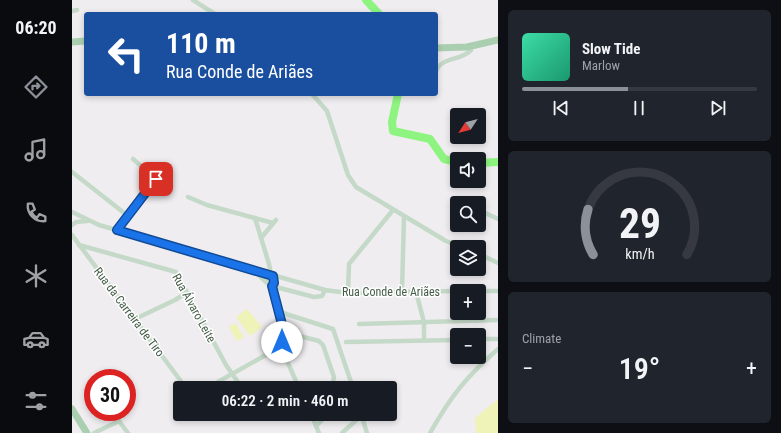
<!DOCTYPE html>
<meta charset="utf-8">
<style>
body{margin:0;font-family:"Roboto Condensed",sans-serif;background:#20242c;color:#f1f3f6;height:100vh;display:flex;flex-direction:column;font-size:15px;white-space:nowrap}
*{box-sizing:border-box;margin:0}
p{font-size:13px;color:#9ea1a6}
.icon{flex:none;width:22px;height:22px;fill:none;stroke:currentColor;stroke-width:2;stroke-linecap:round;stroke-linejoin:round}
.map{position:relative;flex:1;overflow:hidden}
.panel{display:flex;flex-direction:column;gap:10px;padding:10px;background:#0d0f14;width:283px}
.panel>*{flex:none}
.banner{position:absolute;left:12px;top:12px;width:354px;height:84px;border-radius:4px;box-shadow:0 2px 6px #0003;background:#1a4fa0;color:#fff;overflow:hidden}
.needle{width:26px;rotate:234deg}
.fabs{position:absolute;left:378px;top:108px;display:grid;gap:8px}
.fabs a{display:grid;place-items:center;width:36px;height:36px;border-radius:4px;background:#171b24;box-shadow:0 2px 6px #0003;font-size:20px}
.speed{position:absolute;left:12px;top:369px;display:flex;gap:8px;font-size:20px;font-weight:700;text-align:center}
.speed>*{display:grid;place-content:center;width:52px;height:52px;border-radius:50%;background:#171b24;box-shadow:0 2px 6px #0003;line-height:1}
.speed .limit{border:6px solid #d22;background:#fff;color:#111}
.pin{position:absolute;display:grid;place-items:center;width:34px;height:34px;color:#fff;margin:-17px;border-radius:8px;box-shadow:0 2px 6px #0006}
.me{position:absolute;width:44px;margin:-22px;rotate:0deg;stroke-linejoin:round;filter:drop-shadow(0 0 3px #0008)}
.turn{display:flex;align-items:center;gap:14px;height:84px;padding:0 16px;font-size:18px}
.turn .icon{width:52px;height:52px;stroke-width:2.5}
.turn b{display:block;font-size:28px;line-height:34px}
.big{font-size:30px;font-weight:600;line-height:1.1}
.panel .tile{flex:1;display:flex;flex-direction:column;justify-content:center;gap:6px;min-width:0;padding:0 14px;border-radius:6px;background:#20242c}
.panel .dial{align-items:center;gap:0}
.dial svg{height:104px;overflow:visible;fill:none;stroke:#363941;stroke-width:7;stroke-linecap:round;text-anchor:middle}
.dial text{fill:#f1f3f6;stroke:none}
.song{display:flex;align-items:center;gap:12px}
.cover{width:48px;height:48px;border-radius:6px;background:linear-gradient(135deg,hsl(160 70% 55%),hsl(160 70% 35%))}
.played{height:4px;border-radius:2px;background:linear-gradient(90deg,#8c9099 45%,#363941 45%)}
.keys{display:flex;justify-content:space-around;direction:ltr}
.heat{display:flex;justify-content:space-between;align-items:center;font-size:22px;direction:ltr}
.trip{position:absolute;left:101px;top:381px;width:224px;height:40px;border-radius:4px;background:#171b24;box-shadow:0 2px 6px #0003;font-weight:600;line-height:40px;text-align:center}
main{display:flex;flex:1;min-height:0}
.tab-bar{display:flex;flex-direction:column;width:72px;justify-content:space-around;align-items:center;background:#090b0e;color:#9ea1a6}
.tab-bar .icon{width:28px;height:28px}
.tab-bar .current{color:#8c9099}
.tab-bar b{font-size:18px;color:#f1f3f6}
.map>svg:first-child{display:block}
</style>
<main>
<nav class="tab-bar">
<b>06:20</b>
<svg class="icon current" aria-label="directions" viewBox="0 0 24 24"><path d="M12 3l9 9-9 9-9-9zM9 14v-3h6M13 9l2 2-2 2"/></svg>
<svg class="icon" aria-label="music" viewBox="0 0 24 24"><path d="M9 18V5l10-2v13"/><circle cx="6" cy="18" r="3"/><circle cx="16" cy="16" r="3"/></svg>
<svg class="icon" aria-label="phone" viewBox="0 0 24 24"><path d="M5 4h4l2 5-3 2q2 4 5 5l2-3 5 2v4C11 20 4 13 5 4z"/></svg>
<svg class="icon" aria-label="climate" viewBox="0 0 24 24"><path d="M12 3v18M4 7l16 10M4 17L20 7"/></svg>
<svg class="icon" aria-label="car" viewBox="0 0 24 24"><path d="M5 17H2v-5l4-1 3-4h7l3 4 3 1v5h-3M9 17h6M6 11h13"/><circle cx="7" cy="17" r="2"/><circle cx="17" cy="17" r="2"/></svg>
<svg class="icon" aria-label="filters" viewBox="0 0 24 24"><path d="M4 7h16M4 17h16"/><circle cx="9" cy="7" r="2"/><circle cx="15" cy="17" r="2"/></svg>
</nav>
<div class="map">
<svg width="426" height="433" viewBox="0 0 426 433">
<rect width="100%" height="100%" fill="#efedf0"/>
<g fill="#eff3b7">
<polygon points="175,309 190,327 178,336 164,317"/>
<polygon points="164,323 172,337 165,341 157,327"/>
<polygon points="426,399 426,433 404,433 403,418"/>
</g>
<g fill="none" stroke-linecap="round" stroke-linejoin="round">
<g stroke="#8df480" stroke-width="8">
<polyline points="294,0 307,14"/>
<polyline points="326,94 320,122 321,131 358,139 372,159 385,162"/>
<polyline points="407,163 426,162"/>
</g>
<g stroke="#c5d9c8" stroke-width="4.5">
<polyline points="121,0 143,14"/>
<polyline points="0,11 5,10"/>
<path d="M 364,71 C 370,56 390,61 399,50"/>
<polyline points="240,94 255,111 276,175 284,187 374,241 390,247"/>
<polyline points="0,172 56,216"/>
<polyline points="116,197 135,205 201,223"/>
<polyline points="407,210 426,219"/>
<polyline points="0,212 27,225 253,290 276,293 385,291"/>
<polyline points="183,218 197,264 199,275"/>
<polyline points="0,225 4,222 15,221"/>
<polyline points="45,230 84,179 61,159"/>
<polyline points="0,235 114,388"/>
<polyline points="189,238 204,220"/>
<polyline points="7,245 104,272 154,365 170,388"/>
<polyline points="407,254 426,263"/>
<polyline points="182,271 194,282"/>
<polyline points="200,286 242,297 250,296 253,290"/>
<polyline points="407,291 426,291"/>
<polyline points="330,292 332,216"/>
<polyline points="344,292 352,322 352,340"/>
<polyline points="276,293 277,264 321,210"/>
<polyline points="208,312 261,329 281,388"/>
<polyline points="63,319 103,300 114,293"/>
<polyline points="287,324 426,320"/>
<polyline points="212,332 247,341 251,345 262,377 261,382 255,388"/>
<polyline points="407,339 426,339"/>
<polyline points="274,342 385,340"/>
<polyline points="208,345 227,388"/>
<polyline points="135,388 201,351 210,342 212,332 204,299 200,286 194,282 196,274"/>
<polyline points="239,414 247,433"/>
<polyline points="289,414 295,433"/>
<polyline points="244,426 256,414"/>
<polyline points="22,433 47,421 56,433"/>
<polyline points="270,433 290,415"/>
<path d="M 358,433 C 379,396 394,377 426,349"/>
</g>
<g stroke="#aacfb0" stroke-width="7">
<polyline points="0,42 14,41"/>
<polyline points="364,48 395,47 426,40"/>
<polyline points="0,409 15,433"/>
</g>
</g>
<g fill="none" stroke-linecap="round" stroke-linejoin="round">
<g stroke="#114b97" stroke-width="10">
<polyline id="route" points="84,179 45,230 201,276 202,283 200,286 212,332 210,342"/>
</g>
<use href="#route" stroke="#1a73e8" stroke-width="7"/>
</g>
<g text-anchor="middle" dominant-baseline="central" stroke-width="3" stroke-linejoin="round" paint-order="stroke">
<g font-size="12" fill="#445c47" stroke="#fff">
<text x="319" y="292">Rua Conde de Ariães</text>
<text transform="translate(122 308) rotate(61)">Rua Álvaro Leite</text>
<text transform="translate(57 312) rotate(53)">Rua da Carreira de Tiro</text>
</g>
</g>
</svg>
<div class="fabs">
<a><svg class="needle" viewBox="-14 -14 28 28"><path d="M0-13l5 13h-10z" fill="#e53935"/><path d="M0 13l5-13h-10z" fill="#9ea1a6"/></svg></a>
<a><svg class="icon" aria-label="sound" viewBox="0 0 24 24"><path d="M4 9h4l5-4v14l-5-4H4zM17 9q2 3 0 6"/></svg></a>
<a><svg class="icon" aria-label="search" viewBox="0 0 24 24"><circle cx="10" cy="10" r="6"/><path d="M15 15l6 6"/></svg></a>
<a><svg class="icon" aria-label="layers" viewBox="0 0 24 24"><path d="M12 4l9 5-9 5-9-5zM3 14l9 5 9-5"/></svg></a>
<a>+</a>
<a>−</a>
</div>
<div class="speed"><div class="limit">30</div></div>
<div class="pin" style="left:84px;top:179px;background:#d93025"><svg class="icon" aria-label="arrive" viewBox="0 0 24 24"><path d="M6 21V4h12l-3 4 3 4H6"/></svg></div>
<svg class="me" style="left:210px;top:342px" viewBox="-20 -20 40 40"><circle r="19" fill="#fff"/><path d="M0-13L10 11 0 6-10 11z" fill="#1a73e8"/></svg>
<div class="trip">06:22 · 2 min · 460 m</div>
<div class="banner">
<div class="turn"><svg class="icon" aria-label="left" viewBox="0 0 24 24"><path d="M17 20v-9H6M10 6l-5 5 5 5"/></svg><div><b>110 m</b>Rua Conde de Ariães</div></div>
</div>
</div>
<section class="panel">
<div class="tile">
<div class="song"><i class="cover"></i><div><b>Slow Tide</b><p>Marlow</p></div></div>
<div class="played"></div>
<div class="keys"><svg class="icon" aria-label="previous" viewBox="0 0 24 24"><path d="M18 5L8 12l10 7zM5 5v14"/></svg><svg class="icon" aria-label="pause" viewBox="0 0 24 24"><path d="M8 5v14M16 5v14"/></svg><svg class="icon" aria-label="next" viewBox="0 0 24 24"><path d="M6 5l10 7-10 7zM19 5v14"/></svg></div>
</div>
<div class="tile dial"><svg viewBox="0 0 100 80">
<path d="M14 69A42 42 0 1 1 86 69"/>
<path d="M14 69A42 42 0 0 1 10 34" stroke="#8c9099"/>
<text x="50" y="56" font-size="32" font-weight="700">29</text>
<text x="50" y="72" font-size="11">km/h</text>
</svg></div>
<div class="tile"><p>Climate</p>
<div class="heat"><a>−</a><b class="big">19°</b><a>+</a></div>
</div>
</section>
</main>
